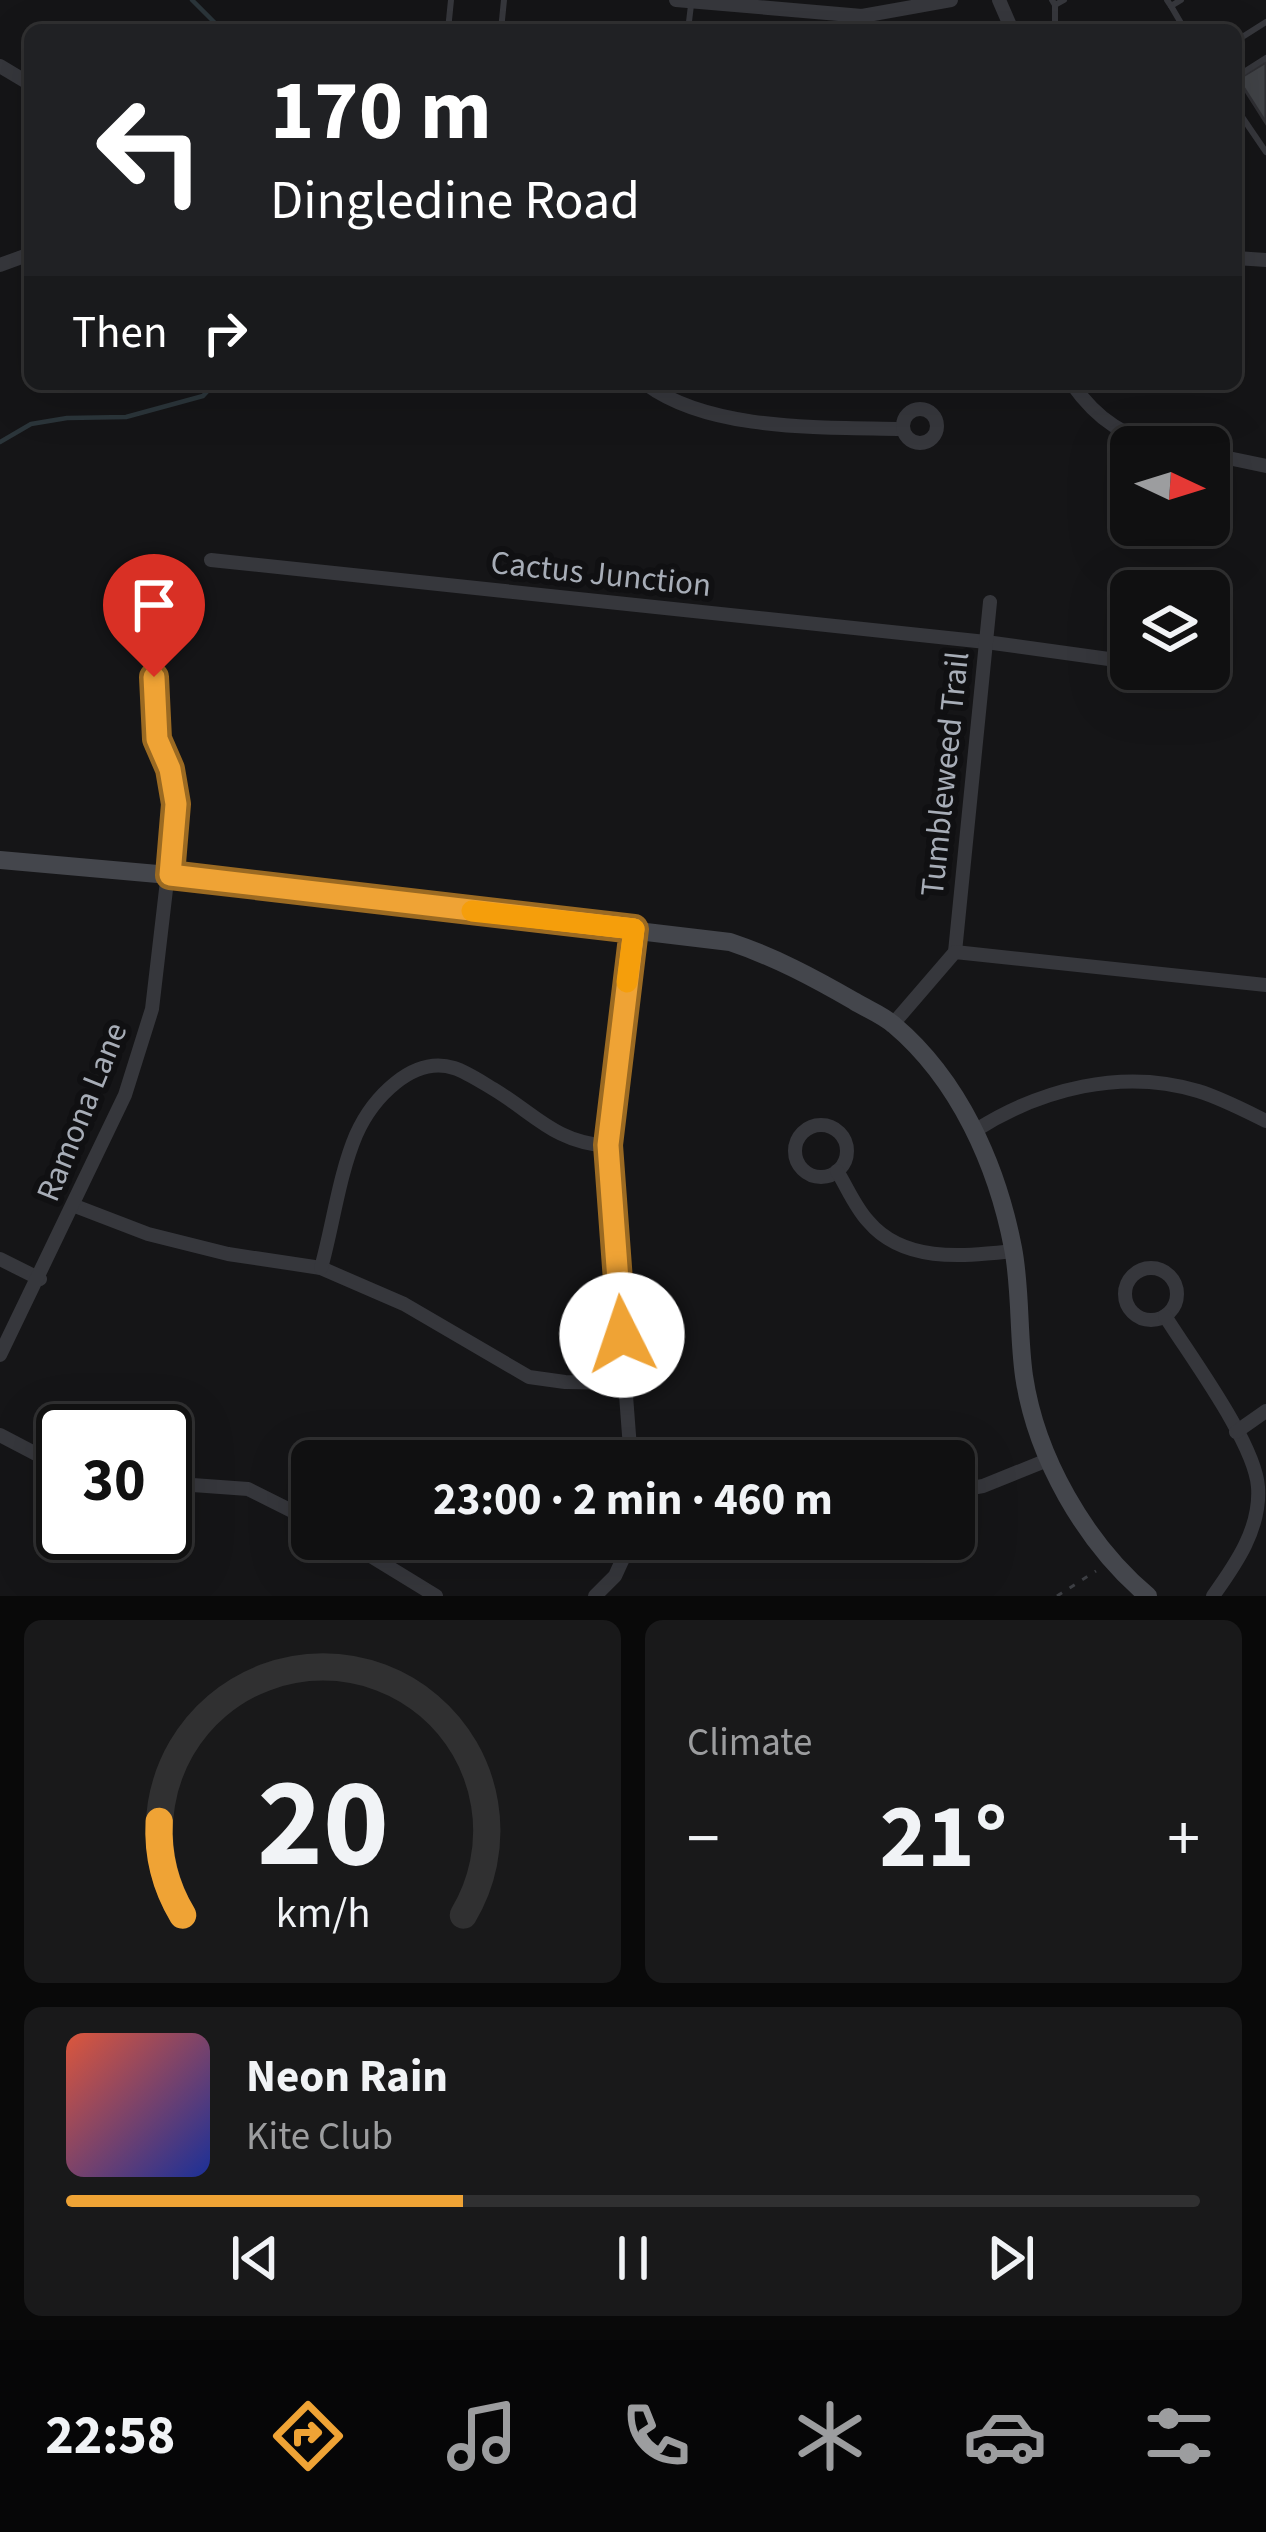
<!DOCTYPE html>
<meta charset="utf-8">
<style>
body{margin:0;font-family:"Source Sans 3",sans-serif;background:#19191a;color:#f1f3f6;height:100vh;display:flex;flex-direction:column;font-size:45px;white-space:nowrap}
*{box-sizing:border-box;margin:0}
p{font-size:39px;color:#9c9d9f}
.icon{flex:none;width:66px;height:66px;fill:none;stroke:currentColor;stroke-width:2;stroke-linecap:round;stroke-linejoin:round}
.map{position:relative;height:1596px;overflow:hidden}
.panel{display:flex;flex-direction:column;gap:24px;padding:24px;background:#090909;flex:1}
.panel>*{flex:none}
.hud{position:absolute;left:24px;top:24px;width:1218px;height:366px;border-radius:18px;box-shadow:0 12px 48px #0002,0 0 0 3px #303031;background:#202124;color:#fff;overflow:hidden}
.needle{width:78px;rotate:94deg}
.tools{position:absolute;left:1110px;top:426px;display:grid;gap:24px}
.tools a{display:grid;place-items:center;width:120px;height:120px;border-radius:18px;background:#101011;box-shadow:0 12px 48px #0002,0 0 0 3px #303031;font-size:60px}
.speed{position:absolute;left:36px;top:1404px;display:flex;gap:24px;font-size:60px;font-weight:700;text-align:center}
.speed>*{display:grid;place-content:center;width:156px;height:156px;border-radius:50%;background:#101011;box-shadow:0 12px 48px #0002,0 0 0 3px #303031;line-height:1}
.speed .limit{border:6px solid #111;border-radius:18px;background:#fff;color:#111}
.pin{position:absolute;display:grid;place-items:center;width:102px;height:102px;color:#fff;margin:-123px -51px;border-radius:50% 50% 50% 0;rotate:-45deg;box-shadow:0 0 12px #0007}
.pin .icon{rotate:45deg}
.me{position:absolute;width:132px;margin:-66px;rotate:356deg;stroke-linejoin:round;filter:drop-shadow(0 0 9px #0008)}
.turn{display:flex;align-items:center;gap:42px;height:252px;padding:0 48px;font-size:54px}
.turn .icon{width:156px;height:156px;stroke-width:2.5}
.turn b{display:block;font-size:84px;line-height:102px}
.then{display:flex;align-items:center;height:114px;padding:0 48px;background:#0003;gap:24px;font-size:45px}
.big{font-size:90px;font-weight:700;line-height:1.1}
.panel .tile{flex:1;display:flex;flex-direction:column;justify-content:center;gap:18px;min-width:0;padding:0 42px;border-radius:18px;background:#19191a}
.panel .dial{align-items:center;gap:0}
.dial svg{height:312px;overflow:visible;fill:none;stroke:#303031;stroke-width:7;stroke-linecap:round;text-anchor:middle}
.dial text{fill:#f1f3f6;stroke:none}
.song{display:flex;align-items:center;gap:36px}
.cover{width:144px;height:144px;border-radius:18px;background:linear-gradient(135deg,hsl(10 70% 55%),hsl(230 70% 35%))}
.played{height:12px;border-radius:6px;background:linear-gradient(90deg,#efa335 35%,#303031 35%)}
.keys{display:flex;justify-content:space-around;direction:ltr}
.heat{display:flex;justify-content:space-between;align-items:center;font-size:66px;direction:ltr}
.panel .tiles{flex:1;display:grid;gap:24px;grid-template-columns:1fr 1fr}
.tile:last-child{grid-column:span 2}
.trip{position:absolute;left:291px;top:1440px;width:684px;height:120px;border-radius:18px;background:#101011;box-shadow:0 12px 48px #0002,0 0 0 3px #303031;font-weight:700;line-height:120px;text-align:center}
.menu{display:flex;height:192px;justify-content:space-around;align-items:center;background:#060607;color:#9c9d9f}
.menu .icon{width:84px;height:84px}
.menu .active{color:#efa335}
.menu b{font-size:54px;color:#f1f3f6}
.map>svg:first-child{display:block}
</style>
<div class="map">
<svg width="1266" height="1596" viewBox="0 0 1266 1596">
<rect width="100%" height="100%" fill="#151517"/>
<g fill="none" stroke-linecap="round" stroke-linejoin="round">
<g stroke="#2b353a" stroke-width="4.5">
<polyline points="192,0 222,30"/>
<polyline points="0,442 31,424 67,418 126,417 203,396 214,384"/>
</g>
</g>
<polygon fill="#414347" stroke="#2f2f33" stroke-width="3" points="1266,62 1266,123 1238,79"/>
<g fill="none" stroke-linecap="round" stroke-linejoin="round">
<polyline stroke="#3c3e43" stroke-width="3" stroke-dasharray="6 9" stroke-linecap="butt" points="1057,1596 1096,1571"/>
<g stroke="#36373c" stroke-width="6">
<polyline points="1052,0 1055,5 1064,0"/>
<polyline points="1167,0 1171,6 1181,0"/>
<polyline points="1171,6 1185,30"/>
<polyline points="448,30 451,0"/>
<polyline points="501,30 504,0"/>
<polyline points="688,30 691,5"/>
<polyline points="1055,30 1055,5"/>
<polyline points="1236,41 1266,22"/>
<polyline points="1236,77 1266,58"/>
<polyline points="1236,108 1266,152"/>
</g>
<g stroke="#36373c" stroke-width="14">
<polyline points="676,0 862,16 951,0"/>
<polyline points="999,0 1012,30"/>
<polyline points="0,66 30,84"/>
<polyline points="1236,258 1266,260"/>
<polyline points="0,265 30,254"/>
<path d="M 646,384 C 711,432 824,427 903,429"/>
<path d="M 1072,384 C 1099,422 1124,436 1168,447"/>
<circle cx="920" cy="426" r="17"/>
<polyline points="1209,454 1266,466"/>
<polyline points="211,560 986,642 1116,660"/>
<polyline points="955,952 990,602"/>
<polyline points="893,1024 955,952 1266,985"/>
<circle cx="821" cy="1151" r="26"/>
<path d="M 976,1130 C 1041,1089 1122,1068 1198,1091 C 1221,1098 1244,1110 1266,1121"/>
<path d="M 837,1171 C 847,1187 855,1207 868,1221 C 904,1264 965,1256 1014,1251"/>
<polyline points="75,1206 148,1234 228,1254 321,1268 404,1304 529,1377 565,1382 625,1383"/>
<polyline points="0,1259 40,1279"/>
<circle cx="1151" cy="1294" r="26"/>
<path d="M 321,1268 C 333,1225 339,1175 356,1135 C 372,1099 412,1055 454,1068 C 467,1072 483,1083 495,1090 C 536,1115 555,1142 607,1146"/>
<path d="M 1165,1316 C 1190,1356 1255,1443 1258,1487 C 1261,1528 1236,1564 1213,1596"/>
<polyline points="0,1355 125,1095 152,1009 176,804 170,769 157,739 154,677"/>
<polyline points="1236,1432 1266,1411"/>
<polyline points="0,1435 63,1468"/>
<polyline points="631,1461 607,1146 634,929"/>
<polyline points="831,1461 853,1461"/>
<polyline points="165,1483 248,1489 312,1521"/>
<polyline points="954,1491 983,1486 1050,1459"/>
<polyline points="343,1539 436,1596"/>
<polyline points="595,1596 615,1576 632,1539"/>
</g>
<path stroke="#44464c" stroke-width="18" d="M 0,860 L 169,875 L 730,942 C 775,957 814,978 854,1001 C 867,1009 883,1015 894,1025 C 959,1080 997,1165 1013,1248 C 1021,1290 1018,1333 1024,1376 C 1036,1457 1085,1543 1148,1596"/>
</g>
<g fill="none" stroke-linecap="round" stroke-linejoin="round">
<g stroke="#9b6a22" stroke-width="30">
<polyline id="route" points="154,677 157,739 170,769 176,804 170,875 634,929 608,1145 622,1335"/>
</g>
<use href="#route" stroke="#efa335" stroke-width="21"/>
<polyline stroke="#f59e0b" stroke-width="21" points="472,911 634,929 627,982"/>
</g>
<g text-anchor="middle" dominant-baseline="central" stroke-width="12" stroke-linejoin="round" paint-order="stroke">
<g font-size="33" fill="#a7adb7" stroke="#101012">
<text transform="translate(601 574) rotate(6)">Cactus Junction</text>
<text transform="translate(945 774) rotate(-84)">Tumbleweed Trail</text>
<text transform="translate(82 1112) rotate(-68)">Ramona Lane</text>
</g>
</g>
</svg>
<div class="tools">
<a><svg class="needle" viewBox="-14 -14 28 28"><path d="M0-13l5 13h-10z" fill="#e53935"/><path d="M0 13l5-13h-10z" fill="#9c9d9f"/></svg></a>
<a><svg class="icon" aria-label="layers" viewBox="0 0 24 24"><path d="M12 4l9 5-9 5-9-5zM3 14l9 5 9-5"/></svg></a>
</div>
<div class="speed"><div class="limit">30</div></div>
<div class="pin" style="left:154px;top:677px;background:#d93025"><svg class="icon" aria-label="arrive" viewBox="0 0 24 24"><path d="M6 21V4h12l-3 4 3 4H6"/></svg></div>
<svg class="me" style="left:622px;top:1335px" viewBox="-20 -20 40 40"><circle r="19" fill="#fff"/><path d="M0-13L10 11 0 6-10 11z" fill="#efa335"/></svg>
<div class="trip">23:00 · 2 min · 460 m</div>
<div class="hud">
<div class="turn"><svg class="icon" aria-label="left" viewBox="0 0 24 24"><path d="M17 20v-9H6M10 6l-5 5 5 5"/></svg><div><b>170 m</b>Dingledine Road</div></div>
<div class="then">Then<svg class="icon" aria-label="right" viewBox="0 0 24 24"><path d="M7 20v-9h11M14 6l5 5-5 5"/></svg></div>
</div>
</div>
<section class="panel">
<div class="tiles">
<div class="tile dial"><svg viewBox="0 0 100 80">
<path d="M14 69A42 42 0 1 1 86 69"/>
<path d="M14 69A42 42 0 0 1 8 45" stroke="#efa335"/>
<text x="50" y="56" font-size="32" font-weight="700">20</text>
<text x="50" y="72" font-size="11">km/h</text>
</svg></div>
<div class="tile"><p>Climate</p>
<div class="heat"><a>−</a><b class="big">21°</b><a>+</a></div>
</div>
<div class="tile">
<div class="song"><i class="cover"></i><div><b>Neon Rain</b><p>Kite Club</p></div></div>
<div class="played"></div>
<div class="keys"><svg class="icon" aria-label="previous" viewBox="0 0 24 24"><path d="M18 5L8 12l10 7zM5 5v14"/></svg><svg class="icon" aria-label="pause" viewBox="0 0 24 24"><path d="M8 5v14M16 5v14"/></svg><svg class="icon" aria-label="next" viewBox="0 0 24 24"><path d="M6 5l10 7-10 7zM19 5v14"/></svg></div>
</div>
</div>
</section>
<nav class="menu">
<b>22:58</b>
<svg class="icon active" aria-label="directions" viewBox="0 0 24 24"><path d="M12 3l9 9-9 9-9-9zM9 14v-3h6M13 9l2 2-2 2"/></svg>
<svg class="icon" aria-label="music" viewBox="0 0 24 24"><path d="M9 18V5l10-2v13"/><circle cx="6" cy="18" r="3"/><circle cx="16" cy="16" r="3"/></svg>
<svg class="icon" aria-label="phone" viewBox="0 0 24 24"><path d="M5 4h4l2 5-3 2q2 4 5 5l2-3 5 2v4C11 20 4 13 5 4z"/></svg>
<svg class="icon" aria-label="climate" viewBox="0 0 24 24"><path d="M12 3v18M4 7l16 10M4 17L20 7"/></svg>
<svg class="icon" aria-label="car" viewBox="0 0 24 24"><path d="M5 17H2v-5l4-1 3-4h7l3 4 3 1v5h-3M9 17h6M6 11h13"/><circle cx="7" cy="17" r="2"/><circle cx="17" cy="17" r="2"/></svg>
<svg class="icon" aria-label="filters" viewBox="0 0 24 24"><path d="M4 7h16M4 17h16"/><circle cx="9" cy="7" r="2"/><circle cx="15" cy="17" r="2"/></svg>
</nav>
